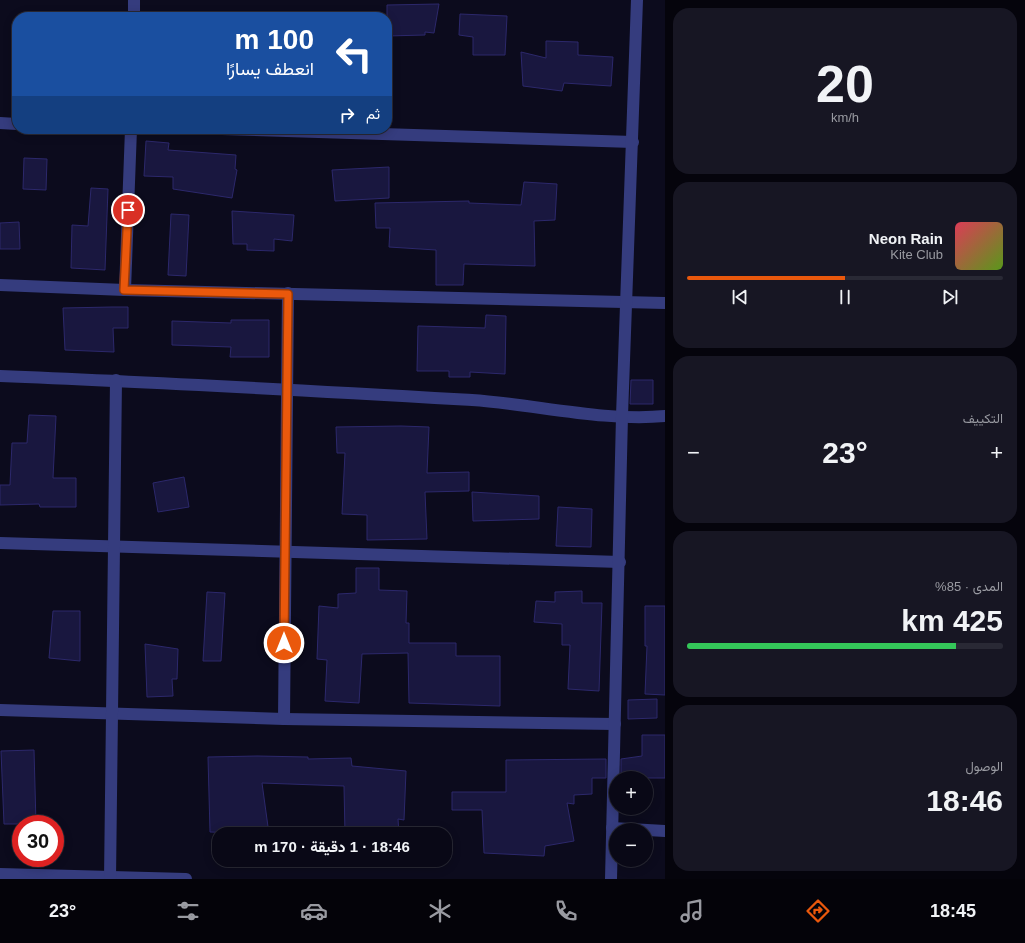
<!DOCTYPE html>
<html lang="ar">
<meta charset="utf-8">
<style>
body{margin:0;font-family:Helvetica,Vazirmatn,sans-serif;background:#171623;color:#f1f3f6;direction:rtl;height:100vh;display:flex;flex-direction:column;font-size:15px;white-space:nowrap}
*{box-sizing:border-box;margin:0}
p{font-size:13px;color:#999aa1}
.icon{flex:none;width:22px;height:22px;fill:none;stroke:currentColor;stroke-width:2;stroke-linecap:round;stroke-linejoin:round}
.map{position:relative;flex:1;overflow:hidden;direction:ltr}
.panel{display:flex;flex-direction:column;gap:8px;padding:8px;background:#05040c;width:360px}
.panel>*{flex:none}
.guide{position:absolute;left:12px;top:12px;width:380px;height:122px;border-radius:16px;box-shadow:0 2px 10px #0003,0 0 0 1px #292935;direction:rtl;background:#1a4fa0;color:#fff;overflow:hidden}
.controls{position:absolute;left:609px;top:771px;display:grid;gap:8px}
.controls a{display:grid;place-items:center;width:44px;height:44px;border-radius:50%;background:#090816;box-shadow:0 2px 10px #0003,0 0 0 1px #292935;font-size:20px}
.speed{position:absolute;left:12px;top:815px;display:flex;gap:8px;font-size:20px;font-weight:700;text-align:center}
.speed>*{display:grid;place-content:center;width:52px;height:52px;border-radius:50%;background:#090816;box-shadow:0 2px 10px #0003,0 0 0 1px #292935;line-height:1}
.speed .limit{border:6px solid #d22;background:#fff;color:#111}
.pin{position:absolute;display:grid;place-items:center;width:34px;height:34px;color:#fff;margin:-17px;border:2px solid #fff;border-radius:50%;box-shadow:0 1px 4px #0007}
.me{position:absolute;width:44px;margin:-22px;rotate:0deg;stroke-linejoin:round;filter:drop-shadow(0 0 3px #0008)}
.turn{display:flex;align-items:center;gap:14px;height:84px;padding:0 12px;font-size:18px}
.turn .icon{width:52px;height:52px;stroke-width:2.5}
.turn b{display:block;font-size:28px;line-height:34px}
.then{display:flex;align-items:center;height:38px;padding:0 12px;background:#0003;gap:8px;font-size:15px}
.big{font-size:30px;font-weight:700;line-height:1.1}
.panel .card{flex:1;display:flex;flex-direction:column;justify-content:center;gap:6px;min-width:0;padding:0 14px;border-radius:16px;background:#171623}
.panel .dial{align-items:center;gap:0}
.dial b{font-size:52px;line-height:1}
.song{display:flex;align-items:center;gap:12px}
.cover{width:48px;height:48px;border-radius:6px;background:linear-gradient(135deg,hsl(350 70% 55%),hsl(90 70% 35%))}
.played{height:4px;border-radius:2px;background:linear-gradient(90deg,#ea580c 50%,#292935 50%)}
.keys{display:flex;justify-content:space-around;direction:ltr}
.heat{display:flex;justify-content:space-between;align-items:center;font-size:22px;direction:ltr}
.charge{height:6px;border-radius:3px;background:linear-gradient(90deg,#34c759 85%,#292935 0)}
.trip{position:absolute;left:212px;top:827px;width:240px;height:40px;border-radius:16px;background:#090816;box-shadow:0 2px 10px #0003,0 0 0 1px #292935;font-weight:700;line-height:40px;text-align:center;direction:rtl}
.menu{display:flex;height:64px;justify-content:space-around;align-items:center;background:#040309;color:#999aa1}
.menu .icon{width:28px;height:28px}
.menu .on{color:#ea580c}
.menu b{font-size:18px;color:#f1f3f6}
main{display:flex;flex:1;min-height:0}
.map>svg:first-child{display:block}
</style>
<main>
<section class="panel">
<div class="card dial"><b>20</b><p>km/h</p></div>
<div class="card">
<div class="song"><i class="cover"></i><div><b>Neon Rain</b><p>Kite Club</p></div></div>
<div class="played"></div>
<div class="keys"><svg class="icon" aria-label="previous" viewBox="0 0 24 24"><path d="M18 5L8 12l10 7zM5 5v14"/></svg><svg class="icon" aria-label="pause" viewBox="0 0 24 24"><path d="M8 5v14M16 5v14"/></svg><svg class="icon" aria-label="next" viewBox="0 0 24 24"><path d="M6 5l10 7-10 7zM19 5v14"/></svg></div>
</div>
<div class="card"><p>التكييف</p>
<div class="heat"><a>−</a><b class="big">23°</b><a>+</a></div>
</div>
<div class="card"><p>المدى · 85%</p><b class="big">425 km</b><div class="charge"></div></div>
<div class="card"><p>الوصول</p><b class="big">18:46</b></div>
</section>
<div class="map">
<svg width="665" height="879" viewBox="0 0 665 879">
<rect width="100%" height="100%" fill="#0c0b1d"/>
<g fill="#19173f" stroke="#2c286b">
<polygon points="439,4 434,33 425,32 425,35 387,36 387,5"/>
<polygon points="460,14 507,16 505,55 473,55 473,37 459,35"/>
<polygon points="546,41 578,42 578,55 613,57 611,86 564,83 562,91 523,86 521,52 546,58"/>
<polygon points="146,141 169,143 168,150 236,155 235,169 237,170 232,198 173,189 173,177 144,176"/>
<polygon points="24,158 47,159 46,190 23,189"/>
<polygon points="389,167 389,198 335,201 332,170"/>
<polygon points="524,182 557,184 555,220 534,221 535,266 464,264 463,285 436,285 436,250 389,247 390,228 376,228 375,203 469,201 469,203 521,205"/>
<polygon points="91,188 108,189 105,270 71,268 72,225 88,226"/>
<polygon points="232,211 294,215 292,241 274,239 274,251 247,250 247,244 233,244"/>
<polygon points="171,214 189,215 186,276 168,275"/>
<polygon points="19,222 20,249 0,249 0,223"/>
<polygon points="112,307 128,307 128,328 113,328 114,352 65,350 63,308"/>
<polygon points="486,315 506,316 505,374 470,372 470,377 449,377 449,371 417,371 418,326 485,328"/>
<polygon points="231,320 269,320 269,357 230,357 231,347 172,345 172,321 231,323"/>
<polygon points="631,380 653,380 653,404 630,404"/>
<polygon points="29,415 56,416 53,478 76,478 76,507 40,507 39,504 0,505 0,485 10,485 12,443 27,443"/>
<polygon points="401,426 429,427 427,473 469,472 469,491 425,492 427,539 367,540 367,515 342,514 345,453 337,453 336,427"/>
<polygon points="184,477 189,507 158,512 153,483"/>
<polygon points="472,492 539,496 539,519 473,521"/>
<polygon points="558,507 592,509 591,547 556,546"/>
<polygon points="356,568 379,568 379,590 407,591 406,623 409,623 409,643 456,643 456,656 500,656 500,706 409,703 408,653 362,654 359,703 325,701 327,660 317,659 319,606 338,608 338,594 356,593"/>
<polygon points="582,591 582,603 602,603 599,691 568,689 570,645 562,645 562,624 534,622 536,601 555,602 555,592"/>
<polygon points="207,592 225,593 221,661 203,661"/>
<polygon points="645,606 665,606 665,695 645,694 647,646 645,646"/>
<polygon points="53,611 80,611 80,661 49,658"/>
<polygon points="145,644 178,649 177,679 172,679 173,696 147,697"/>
<polygon points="657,699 657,718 628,719 628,700"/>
<polygon points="642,735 665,735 665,778 621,778 621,759 642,756"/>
<polygon points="34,750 36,824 4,824 1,751"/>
<polygon points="257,756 308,757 308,759 351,758 352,766 406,771 404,820 398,819 399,834 345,834 344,786 262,783 269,834 210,832 208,757"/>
<polygon points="606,759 606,778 592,778 592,794 574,795 574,804 567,803 574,841 545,846 544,856 484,853 482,810 452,810 452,792 506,792 506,760"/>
</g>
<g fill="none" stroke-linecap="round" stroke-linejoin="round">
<g stroke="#353c7e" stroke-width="12">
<polyline points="134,17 134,0"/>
<polyline points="0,123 17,124"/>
<polyline points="222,129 633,142"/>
<polyline points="0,285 125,290 665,303"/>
<polyline points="125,290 131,129"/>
<path d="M 0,376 C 157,382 314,391 472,400 C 533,404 605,422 665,416"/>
<polyline points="0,543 620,562"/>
<polyline points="0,710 284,719 615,724"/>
<polyline points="284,719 288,293"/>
<polyline points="612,828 665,831"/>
<polyline points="0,874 186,879"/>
<polyline points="110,879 116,380"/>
<polyline points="611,879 622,416 637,0"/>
</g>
</g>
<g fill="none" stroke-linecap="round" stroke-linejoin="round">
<g stroke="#983908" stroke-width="10">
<polyline id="route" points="128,210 124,290 288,294 284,643"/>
</g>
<use href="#route" stroke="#ea580c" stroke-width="7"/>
</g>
</svg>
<div class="controls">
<a>+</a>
<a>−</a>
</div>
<div class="speed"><div class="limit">30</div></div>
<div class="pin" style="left:128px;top:210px;background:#d93025"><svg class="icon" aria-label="arrive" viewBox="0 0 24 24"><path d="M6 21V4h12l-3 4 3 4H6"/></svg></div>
<svg class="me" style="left:284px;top:643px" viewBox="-20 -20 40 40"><circle r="17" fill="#ea580c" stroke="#fff" stroke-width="3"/><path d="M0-11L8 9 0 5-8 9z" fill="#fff"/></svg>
<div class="trip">18:46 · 1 دقيقة · 170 m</div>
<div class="guide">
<div class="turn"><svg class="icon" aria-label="left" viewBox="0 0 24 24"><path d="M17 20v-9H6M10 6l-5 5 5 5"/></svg><div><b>100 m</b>انعطف يسارًا</div></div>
<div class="then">ثم<svg class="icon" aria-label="right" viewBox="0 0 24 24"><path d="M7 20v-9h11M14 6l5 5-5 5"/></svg></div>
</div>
</div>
</main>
<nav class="menu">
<b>18:45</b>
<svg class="icon on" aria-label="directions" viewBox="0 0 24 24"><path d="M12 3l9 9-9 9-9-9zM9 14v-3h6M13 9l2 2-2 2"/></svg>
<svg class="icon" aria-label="music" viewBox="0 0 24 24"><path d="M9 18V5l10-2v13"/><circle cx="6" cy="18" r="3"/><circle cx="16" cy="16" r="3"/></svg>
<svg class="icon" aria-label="phone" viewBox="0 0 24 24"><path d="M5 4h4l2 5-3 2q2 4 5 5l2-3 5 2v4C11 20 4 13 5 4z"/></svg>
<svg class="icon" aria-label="climate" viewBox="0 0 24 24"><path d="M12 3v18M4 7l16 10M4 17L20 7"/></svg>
<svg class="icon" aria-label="car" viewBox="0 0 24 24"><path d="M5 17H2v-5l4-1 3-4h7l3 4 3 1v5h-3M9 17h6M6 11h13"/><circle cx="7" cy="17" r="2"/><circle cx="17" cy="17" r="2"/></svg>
<svg class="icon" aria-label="filters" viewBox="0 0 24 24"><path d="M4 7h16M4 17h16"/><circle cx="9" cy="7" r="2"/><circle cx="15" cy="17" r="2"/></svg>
<b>23°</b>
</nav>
